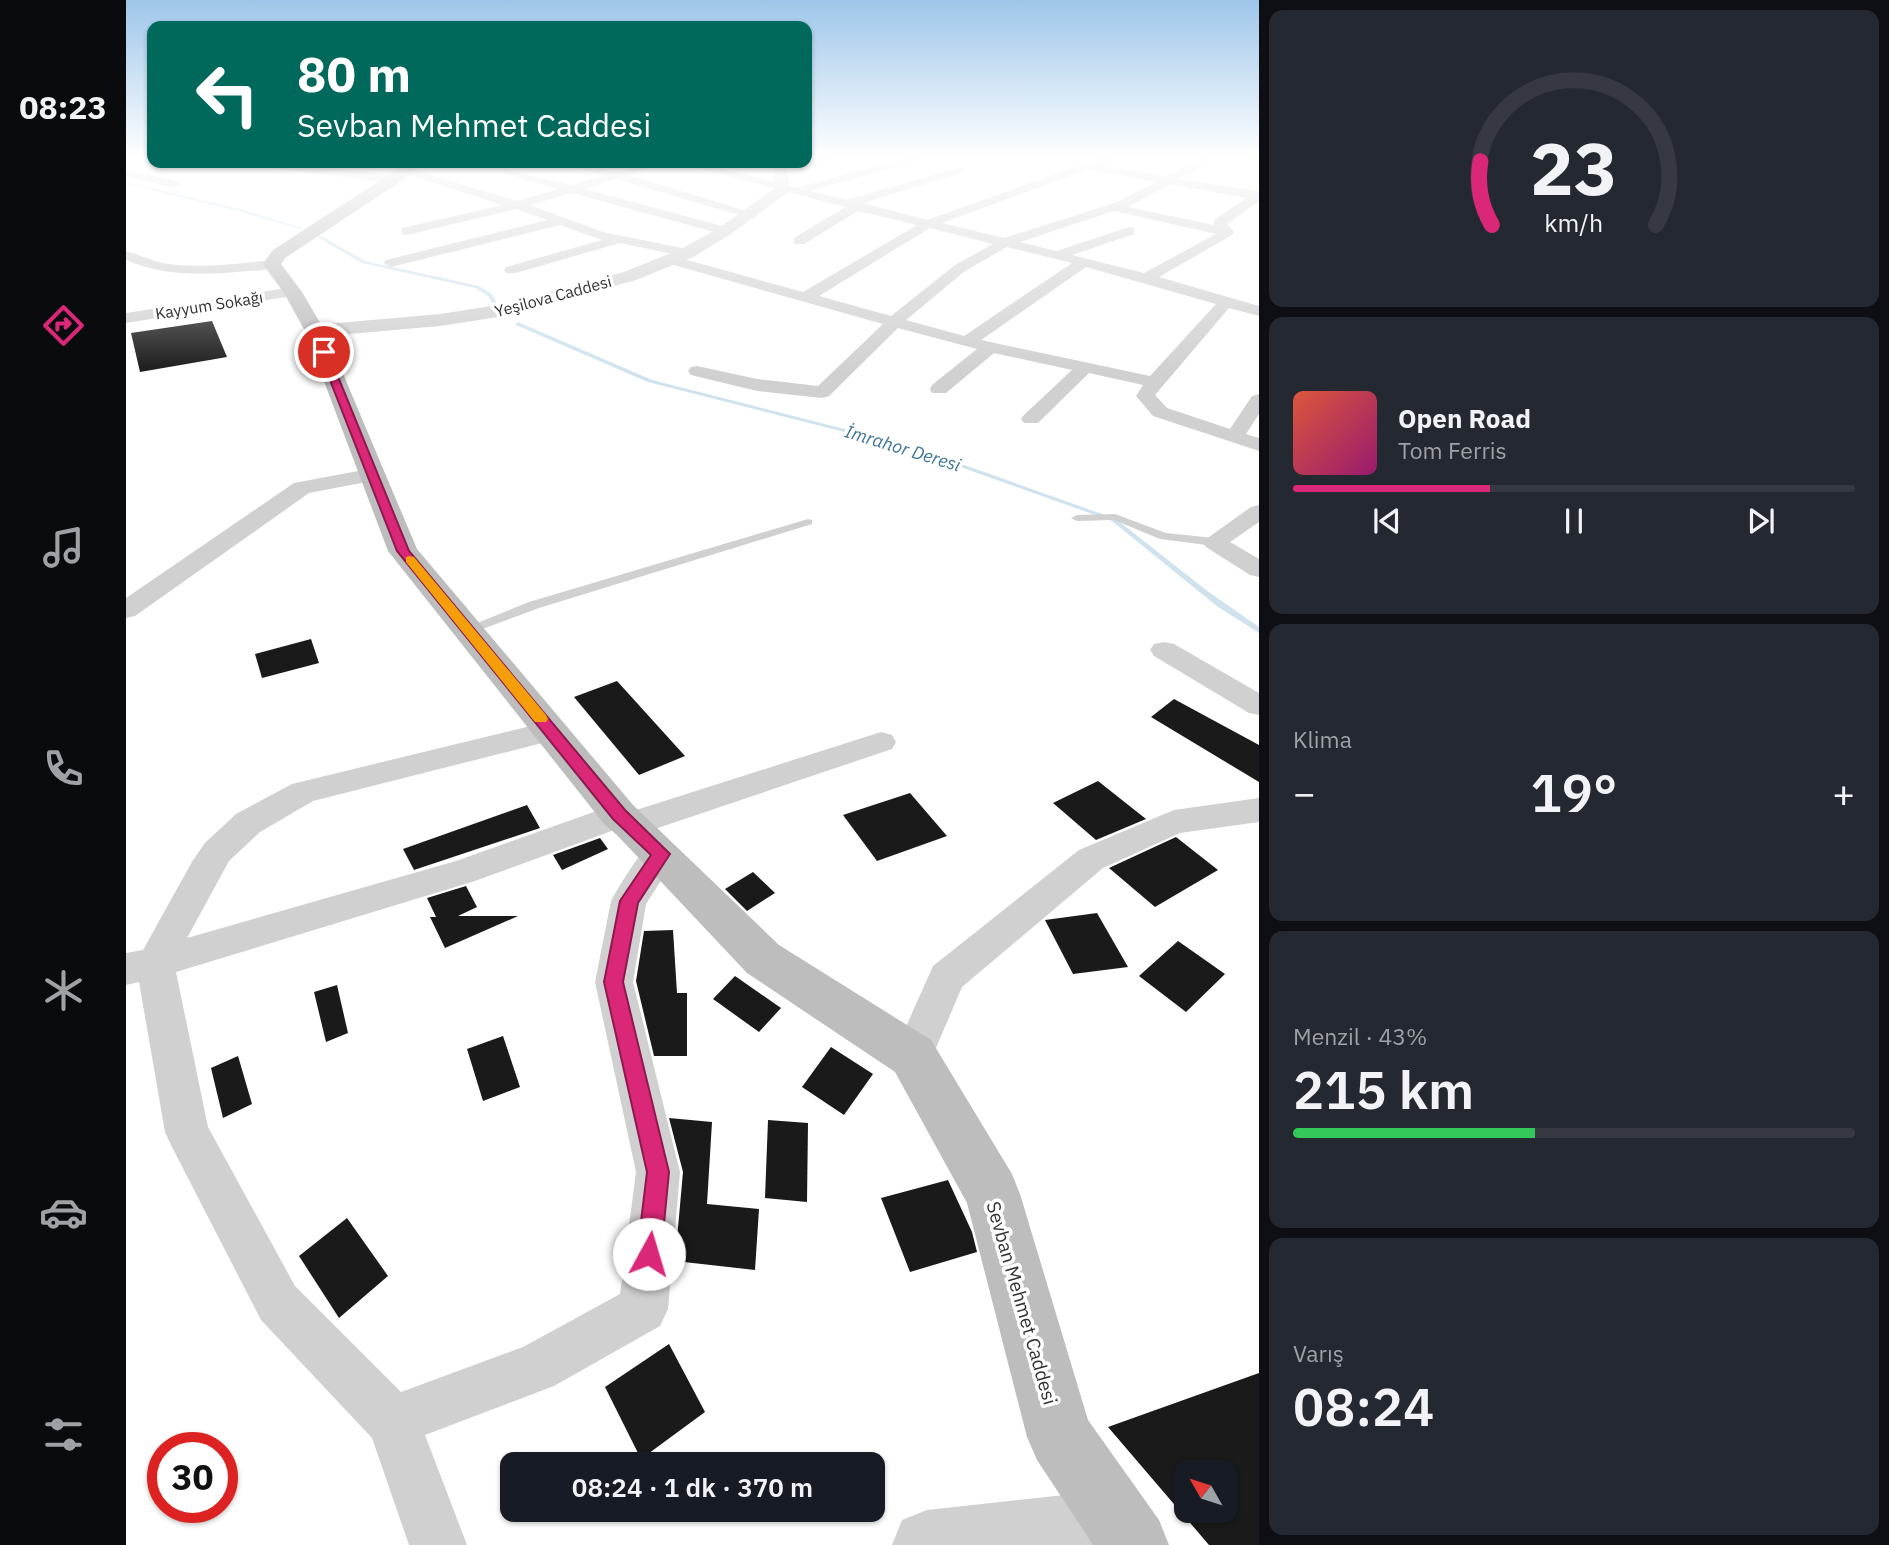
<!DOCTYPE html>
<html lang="tr">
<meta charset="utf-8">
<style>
body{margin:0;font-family:"IBM Plex Sans",sans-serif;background:#242831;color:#f1f3f6;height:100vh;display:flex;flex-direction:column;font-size:26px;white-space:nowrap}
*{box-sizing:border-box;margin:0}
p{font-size:23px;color:#9ea1a6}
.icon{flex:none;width:38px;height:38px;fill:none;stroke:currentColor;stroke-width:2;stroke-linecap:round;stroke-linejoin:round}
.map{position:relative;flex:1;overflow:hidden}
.side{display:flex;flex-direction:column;gap:10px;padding:10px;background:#0d0f14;width:630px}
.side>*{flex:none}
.guide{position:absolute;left:21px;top:21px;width:665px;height:147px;border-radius:14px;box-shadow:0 2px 5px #0004;background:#00695c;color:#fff;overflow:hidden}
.needle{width:46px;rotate:309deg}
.controls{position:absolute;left:1048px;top:1460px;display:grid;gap:14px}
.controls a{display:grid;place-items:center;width:63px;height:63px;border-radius:14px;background:#171b24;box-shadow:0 2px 5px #0004;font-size:35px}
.speed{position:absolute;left:21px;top:1432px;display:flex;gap:14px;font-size:35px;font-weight:700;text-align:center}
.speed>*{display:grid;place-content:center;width:91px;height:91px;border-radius:50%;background:#171b24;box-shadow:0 2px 5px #0004;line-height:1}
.speed .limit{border:10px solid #d22;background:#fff;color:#111}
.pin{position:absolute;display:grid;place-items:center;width:60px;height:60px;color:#fff;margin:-30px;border:4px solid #fff;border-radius:50%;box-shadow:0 2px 7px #0007}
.me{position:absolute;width:77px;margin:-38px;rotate:6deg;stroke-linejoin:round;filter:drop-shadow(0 0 5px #0008)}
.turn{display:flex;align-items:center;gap:24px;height:147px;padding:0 35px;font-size:32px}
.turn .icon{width:91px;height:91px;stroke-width:2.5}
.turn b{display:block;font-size:49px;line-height:60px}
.big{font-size:52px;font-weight:600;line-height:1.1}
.side .card{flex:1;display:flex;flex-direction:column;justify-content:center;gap:10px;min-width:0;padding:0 24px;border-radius:14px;background:#242831}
.side .dial{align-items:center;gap:0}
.dial svg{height:182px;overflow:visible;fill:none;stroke:#363941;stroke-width:7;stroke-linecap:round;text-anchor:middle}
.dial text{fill:#f1f3f6;stroke:none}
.song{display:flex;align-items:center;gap:21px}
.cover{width:84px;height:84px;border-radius:10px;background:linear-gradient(135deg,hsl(10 70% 55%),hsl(320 70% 35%))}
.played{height:7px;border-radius:4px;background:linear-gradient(90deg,#db2777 35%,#363941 35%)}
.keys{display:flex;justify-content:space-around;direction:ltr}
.heat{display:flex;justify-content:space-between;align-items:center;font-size:38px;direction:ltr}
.charge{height:10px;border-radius:5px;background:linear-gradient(90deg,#34c759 43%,#363941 0)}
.trip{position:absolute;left:374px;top:1452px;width:385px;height:70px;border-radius:14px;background:#171b24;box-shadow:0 2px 5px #0004;font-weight:600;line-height:70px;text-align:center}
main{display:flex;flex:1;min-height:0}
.tab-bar{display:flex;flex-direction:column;width:126px;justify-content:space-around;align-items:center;background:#090b0e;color:#9ea1a6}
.tab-bar .icon{width:49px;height:49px}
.tab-bar .selected{color:#db2777}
.tab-bar b{font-size:32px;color:#f1f3f6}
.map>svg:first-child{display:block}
</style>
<main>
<nav class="tab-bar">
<b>08:23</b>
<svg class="icon selected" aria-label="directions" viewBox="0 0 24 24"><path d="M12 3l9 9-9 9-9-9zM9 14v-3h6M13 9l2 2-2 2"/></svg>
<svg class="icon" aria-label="music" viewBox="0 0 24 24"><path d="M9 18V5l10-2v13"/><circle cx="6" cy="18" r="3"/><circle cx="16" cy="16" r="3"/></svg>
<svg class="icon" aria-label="phone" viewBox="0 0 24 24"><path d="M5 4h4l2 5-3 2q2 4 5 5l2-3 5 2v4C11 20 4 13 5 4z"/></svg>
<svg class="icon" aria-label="climate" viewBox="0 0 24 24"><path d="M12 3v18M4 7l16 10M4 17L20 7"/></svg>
<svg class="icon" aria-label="car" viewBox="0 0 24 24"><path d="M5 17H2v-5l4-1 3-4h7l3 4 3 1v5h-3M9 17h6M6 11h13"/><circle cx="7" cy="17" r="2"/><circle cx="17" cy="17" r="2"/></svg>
<svg class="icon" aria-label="filters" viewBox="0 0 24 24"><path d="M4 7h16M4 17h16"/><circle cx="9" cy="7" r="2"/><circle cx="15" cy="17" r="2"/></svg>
</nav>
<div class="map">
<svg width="1133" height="1545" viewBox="0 0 1133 1545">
<rect width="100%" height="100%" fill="#fff"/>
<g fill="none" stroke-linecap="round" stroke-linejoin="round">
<g fill="#cfe2ee" fill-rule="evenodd">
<polygon points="0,182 114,209 177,228 175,229 112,211 0,184"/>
<polygon points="193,236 195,236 239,261 353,286 366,294 373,307 369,308 362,296 349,288 236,263 193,238"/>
<polygon points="392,322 526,380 785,446 990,519 1080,590 1133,627 1133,633 1092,607 986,521 781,448 522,382 390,325 389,324"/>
</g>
</g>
<g fill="#1a1a1a" fill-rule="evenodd">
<polygon points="86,321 101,357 14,372 5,333"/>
<polygon points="185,639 193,663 136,678 129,654"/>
<polygon points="491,681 559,756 513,775 448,697"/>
<polygon points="1048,699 1133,745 1133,782 1025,717"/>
<polygon points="972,781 1020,819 970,840 927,803"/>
<polygon points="784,793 821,836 751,861 717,815"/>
<polygon points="401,805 414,828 288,870 277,849"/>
<polygon points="1050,837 1092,870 1029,907 983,868"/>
<polygon points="474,838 482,849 436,870 427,855"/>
<polygon points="627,872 649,893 621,911 599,889"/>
<polygon points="340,886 351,907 332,916 392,916 319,948 304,917 310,917 301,898"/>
<polygon points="971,913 1002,967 947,974 919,920"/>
<polygon points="547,930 551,993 561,993 561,1056 528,1056 510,981 518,931"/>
<polygon points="1052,941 1099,974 1060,1012 1013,976"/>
<polygon points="609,976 655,1008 633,1032 587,999"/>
<polygon points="211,985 222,1033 200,1042 188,992"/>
<polygon points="377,1036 394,1087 357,1101 341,1049"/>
<polygon points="705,1047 747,1074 718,1115 676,1087"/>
<polygon points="112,1056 126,1104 97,1118 85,1068"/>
<polygon points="543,1118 586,1122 581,1204 633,1209 629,1270 549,1261 557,1172"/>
<polygon points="642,1120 682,1123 681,1202 639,1198"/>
<polygon points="822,1180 846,1232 851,1252 784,1272 755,1198"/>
<polygon points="221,1218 262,1276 213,1318 173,1256"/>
<polygon points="543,1344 579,1412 515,1459 479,1387"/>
<path d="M 1133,1373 L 1133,1545 L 1083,1545 L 982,1427 ZM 1060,1472 L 1099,1472 L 1099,1510 L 1060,1510 Z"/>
</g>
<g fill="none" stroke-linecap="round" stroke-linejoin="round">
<g fill="#d0d0d0" fill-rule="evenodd">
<polygon points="989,514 1040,533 1088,538 1094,542 1088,546 1034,539 988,520 951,521 945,518 951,515"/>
<polygon points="682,519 686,520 686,524 413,608 346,633 341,634 334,630 403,602"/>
</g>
<g fill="#d0d0d0" fill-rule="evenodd">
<polygon points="681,158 713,158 707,161 681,163 679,163"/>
<path d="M 777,158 L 791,158 L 793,160 L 684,191 L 721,200 L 830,168 L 838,168 L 838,172 L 737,203 L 801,220 L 974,158 L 989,158 L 976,165 L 1040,176 L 1076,158 L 1089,158 L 1053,179 L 1133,191 L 1133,201 L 1101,224 L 1108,232 L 1106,235 L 1033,277 L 1133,306 L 1133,316 L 1103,308 L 1029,395 L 1041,408 L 1104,429 L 1126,396 L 1133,394 L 1133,414 L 1120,434 L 1133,438 L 1133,451 L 1027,416 L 1010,396 L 1017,385 L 963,373 L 912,423 L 898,423 L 895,419 L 898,415 L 946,370 L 868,353 L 820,393 L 806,393 L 804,389 L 806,385 L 851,349 L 772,328 L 703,396 L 696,398 L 631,391 L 565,375 L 562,371 L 565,367 L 571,366 L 631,379 L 692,386 L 757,324 L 537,262 L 535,259 L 537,256 L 547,256 L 677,292 L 791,225 L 732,211 L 678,244 L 668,244 L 668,238 L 719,207 L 560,165 L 559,163 L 576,163 L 671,188 ZM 963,169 L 1030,182 L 991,202 L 878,238 L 816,223 ZM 1044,184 L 1120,198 L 1088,220 L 1088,225 L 1002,207 ZM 988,211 L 1090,234 L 1018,273 L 946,255 L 1008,234 L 1008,228 L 1003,227 L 930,251 L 894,242 ZM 804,228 L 867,244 L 829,265 L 765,316 L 693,296 ZM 881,247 L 946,263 L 838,336 L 780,320 L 839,271 ZM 960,267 L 1090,304 L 1024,376 L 855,340 Z"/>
<polygon points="123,163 156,163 267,175 273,179 267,183 129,166"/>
<polygon points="445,163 458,163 490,172 521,163 537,163 503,175 630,214 624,218 490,179 459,189 604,228 606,231 599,235 446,193 404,205 477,232 561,249 568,253 561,257 494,243 390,273 380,273 378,270 380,267 476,240 434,225 265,267 258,263 260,260 421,220 390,209 281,235 276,234 276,228 377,205 277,173 277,169 285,169 391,201 432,189 377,173 377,169 445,185 477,176 446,166"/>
<polygon points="0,170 52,181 54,184 48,188 0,176"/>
<path d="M 0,251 C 12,254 24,260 36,263 C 73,269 110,264 146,260 L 153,264 C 146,271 132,270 122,271 C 80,275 39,277 0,260 Z"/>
<polygon points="167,287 172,289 175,292 172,295 0,323 0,313"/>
<polygon points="248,468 256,469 259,474 256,479 183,493 9,616 0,618 0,598 168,483"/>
<polygon points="1133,505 1133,522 1104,542 1133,559 1133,577 1124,575 1080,547 1076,542 1125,507"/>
<polygon points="1038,642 1048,644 1133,693 1133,715 1123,713 1028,656 1024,650 1028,644"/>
<path d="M 425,721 L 436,724 L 440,731 L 436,738 L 187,801 L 134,832 L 103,861 L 61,938 L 330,861 L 493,803 L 505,807 L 507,811 L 755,732 L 766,735 L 770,742 L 766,749 L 517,833 L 505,836 L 493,833 L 491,829 L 349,881 L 50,972 L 82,1127 L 169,1286 L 275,1392 L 397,1347 L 494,1294 L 510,1172 L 469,982 L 485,901 C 492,888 514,851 525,844 C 533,840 539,842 547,845 L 552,854 L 520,904 L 507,982 L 554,1172 L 542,1309 L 534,1326 L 428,1386 L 299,1435 L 341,1545 L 283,1545 L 246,1438 L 135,1320 L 46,1147 L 39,1132 L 13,982 L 0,985 L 0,953 L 17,950 L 67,860 L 79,843 L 110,814 L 166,784 Z"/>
<polygon points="1133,798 1133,822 1054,833 977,868 836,987 801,1069 787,1074 773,1069 767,1056 807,966 953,850 1048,810"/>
</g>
<g fill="#d0d0d0" fill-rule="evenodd">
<polygon points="646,163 660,163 664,189 662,192 605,234 567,257 510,280 379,316 314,326 189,337 182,335 179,331 182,327 189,325 314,314 378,304 498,272 555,249 593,228 649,188"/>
<polygon points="994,1489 1018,1500 1029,1524 1020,1545 766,1545 776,1520 801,1510"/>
</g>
<polygon fill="#bdbdbd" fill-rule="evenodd" points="281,163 296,163 286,174 159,258 155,264 176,292 199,331 291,549 507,805 653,945 805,1040 886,1174 894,1194 962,1420 1033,1520 1043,1545 967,1545 911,1460 901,1437 841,1203 769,1072 621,973 491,835 479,825 262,551 179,331 158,293 137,264 147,250"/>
</g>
<linearGradient id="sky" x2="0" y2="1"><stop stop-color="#9ec6ea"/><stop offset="0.42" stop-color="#fff"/><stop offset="1" stop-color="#fff" stop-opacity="0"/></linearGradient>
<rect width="1133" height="374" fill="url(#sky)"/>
<polygon fill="#db2777" stroke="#8e194d" stroke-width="2" points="198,350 202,352 283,551 499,810 544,854 512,903 497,982 543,1172 535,1254 532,1263 523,1266 515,1263 511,1254 521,1172 478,982 494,901 525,855 487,819 271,551 193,352"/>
<polygon fill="#f59e0b" points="284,556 288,557 420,715 422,719 420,722 409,722 280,562 280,557"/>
<g text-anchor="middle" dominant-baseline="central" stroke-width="7" stroke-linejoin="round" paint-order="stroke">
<g font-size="16" fill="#333" stroke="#fff">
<text transform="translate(427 296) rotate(-15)">Yeşilova Caddesi</text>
<text transform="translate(83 305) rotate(-9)">Kayyum Sokağı</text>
</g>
<g font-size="18" font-style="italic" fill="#3f7597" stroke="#fff">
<text transform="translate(777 448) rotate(17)">İmrahor Deresi</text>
</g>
<g font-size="19" fill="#333" stroke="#fff">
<text transform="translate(896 1303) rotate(74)">Sevban Mehmet Caddesi</text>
</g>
</g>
</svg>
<div class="controls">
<a><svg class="needle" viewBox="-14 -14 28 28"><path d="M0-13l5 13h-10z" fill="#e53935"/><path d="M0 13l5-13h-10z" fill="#9ea1a6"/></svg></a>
</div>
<div class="speed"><div class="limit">30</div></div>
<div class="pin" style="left:198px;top:352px;background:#d93025"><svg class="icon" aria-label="arrive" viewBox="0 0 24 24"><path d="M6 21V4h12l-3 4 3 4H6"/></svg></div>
<svg class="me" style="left:523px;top:1254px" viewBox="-20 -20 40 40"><circle r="19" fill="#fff"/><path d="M0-13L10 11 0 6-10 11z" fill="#db2777"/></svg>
<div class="trip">08:24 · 1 dk · 370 m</div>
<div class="guide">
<div class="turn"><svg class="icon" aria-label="left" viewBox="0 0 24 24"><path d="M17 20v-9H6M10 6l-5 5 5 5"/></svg><div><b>80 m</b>Sevban Mehmet Caddesi</div></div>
</div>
</div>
<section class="side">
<div class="card dial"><svg viewBox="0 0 100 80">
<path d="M14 69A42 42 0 1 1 86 69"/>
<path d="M14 69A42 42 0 0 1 9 41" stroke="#db2777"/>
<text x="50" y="56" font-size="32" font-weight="700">23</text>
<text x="50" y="72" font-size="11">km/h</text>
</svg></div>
<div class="card">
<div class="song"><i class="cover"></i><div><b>Open Road</b><p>Tom Ferris</p></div></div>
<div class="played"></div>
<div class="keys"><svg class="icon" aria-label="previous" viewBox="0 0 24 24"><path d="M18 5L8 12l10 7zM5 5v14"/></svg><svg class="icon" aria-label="pause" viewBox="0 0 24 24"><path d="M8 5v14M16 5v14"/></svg><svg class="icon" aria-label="next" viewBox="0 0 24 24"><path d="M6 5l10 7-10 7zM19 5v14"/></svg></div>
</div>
<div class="card"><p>Klima</p>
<div class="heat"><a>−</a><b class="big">19°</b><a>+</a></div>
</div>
<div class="card"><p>Menzil · 43%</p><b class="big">215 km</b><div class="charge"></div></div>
<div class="card"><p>Varış</p><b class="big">08:24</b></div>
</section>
</main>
